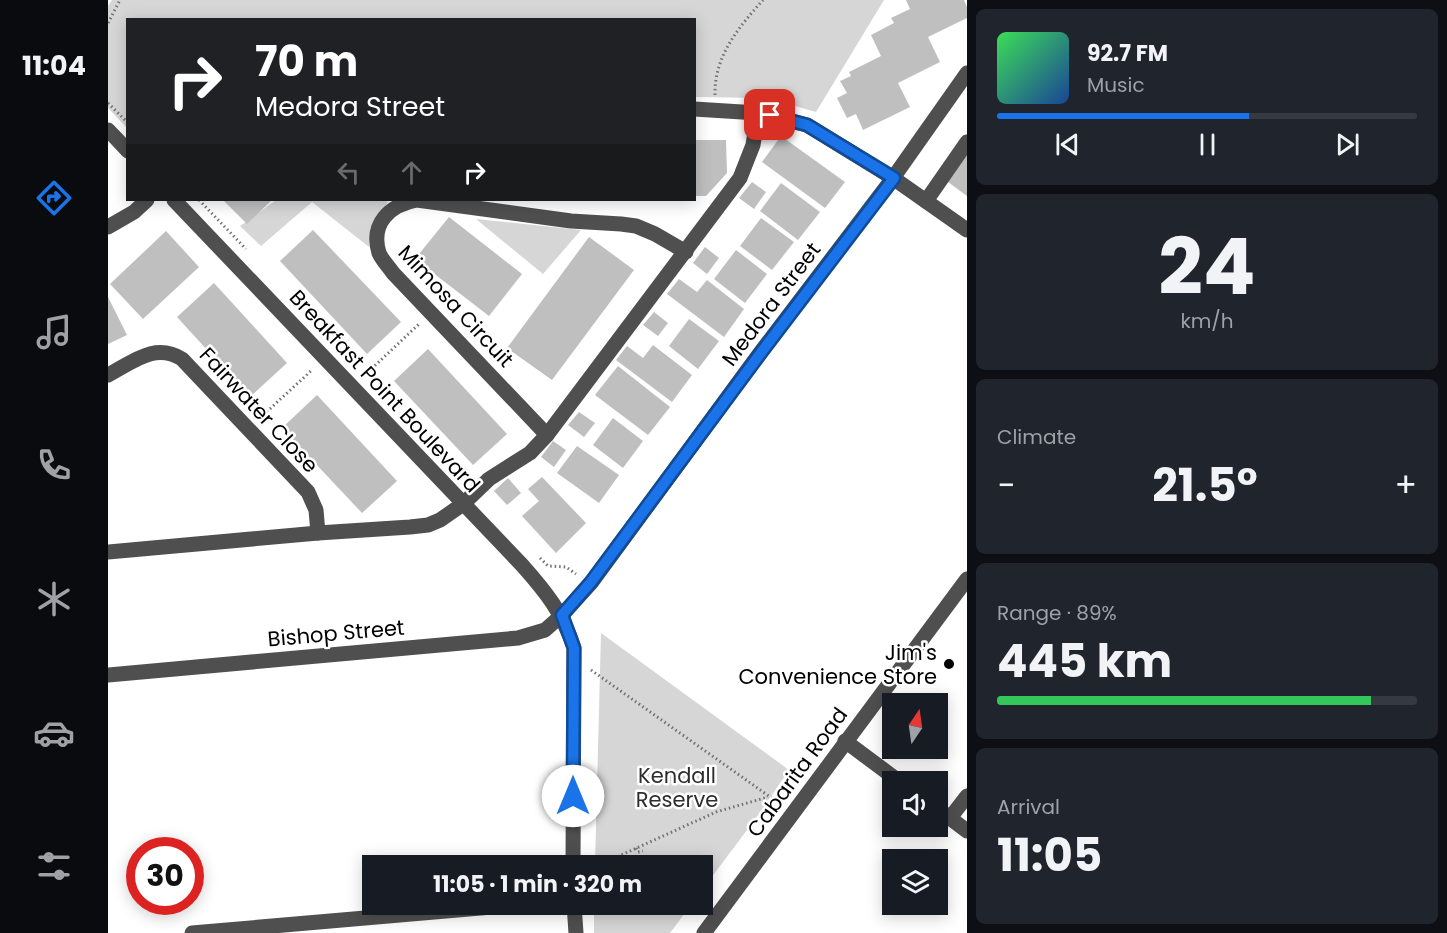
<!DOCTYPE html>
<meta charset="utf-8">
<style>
body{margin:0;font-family:Poppins,sans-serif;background:#20242c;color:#f1f3f6;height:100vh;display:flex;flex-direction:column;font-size:22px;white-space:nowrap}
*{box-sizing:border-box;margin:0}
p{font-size:20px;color:#9ea1a6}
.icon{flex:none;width:33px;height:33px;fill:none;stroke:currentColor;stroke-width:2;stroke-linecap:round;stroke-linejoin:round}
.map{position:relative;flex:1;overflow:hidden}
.sheet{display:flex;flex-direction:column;gap:9px;padding:9px;background:#0d0f14;width:480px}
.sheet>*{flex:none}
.top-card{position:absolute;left:18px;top:18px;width:570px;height:183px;border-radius:0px;box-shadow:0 3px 15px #0003;background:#202124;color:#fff;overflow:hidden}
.needle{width:39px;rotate:13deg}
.tools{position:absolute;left:774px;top:693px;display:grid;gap:12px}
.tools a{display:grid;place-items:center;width:66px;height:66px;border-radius:0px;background:#171b24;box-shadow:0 3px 15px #0003;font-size:30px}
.speed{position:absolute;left:18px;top:837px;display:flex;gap:12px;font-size:30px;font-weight:700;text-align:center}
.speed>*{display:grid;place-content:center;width:78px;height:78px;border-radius:50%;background:#171b24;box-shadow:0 3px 15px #0003;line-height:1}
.speed .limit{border:9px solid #d22;background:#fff;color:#111}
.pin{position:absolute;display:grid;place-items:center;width:51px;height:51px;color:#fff;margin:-26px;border-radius:12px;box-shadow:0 3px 9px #0006}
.me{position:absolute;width:66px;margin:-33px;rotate:0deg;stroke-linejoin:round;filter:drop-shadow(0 0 4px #0008)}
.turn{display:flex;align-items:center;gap:21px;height:126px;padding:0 30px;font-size:27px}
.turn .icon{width:78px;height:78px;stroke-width:2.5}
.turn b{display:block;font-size:42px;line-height:51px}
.lanes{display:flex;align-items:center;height:57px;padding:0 30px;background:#0003;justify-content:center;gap:30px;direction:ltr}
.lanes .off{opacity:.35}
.big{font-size:45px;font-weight:700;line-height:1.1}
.sheet .widget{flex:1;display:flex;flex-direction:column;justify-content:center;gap:9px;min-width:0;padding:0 21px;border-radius:9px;background:#20242c}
.sheet .dial{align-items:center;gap:0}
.dial b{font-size:78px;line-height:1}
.song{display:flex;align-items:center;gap:18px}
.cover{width:72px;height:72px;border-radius:9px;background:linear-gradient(135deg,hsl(130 70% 55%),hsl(220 70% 35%))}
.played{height:6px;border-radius:3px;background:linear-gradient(90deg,#1a73e8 60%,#363941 60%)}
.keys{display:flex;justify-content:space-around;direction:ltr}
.heat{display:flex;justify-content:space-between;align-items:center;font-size:33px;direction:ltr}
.charge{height:9px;border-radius:4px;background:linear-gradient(90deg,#34c759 89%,#363941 0)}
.trip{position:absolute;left:254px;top:855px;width:351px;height:60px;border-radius:0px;background:#171b24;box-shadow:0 3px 15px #0003;font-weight:700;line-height:60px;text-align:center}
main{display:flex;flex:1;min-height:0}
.menu{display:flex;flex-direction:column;width:108px;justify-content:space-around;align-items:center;background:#090b0e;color:#9ea1a6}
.menu .icon{width:42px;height:42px}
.menu .on{color:#1a73e8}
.menu b{font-size:27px;color:#f1f3f6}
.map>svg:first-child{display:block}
</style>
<main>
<nav class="menu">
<b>11:04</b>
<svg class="icon on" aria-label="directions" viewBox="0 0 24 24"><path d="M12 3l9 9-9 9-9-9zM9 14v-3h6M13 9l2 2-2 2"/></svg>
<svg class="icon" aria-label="music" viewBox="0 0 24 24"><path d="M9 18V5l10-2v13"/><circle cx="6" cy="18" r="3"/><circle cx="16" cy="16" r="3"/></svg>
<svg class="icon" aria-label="phone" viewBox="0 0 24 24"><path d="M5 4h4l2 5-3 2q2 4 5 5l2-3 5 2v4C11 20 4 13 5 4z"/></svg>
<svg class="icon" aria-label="climate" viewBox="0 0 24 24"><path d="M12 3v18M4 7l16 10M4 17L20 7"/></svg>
<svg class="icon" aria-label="car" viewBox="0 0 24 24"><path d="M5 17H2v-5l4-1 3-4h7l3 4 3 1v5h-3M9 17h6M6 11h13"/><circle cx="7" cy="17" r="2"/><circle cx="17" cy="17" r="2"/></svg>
<svg class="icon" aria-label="filters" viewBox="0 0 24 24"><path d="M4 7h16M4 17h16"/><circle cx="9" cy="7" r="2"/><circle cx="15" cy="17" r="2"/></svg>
</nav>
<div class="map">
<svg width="859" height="933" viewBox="0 0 859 933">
<rect width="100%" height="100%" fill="#fff"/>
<g fill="#d6d6d6">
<polygon points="4,0 776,0 708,112 659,98 587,97 586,20 20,20 19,128 0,108 0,6"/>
<polygon points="168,200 278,200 280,202 269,219 261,247 204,202 153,246 132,226"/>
<polygon points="368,219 473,230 435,274"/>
<polygon points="493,633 681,770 651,814 594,890 594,866 487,865"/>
<polygon points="486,905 487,904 583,905 562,933 486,933"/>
</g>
<g fill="#bfbfbf">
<polygon points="798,0 856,0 859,7 859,18 820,37 832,62 790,83 802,107 755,130 748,114 739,118 729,98 739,93 732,81 743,76 741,72 773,56 763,35 786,23 783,18 802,9"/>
<polygon points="673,136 737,182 717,208 654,162"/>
<polygon points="586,140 618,140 619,173 598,196 586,196"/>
<polygon points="859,155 859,196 840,182"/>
<polygon points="644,182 658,192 646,209 631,198"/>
<polygon points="673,183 712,212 690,240 652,211"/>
<polygon points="115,200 164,200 139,224"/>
<polygon points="341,217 414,274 381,316 307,259"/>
<polygon points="653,218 686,242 664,270 632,246"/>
<polygon points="205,230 293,322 259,354 172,261"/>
<polygon points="58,231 91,267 35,319 2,284"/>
<polygon points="481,237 526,270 444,380 399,348"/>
<polygon points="597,247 611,258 599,274 585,263"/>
<polygon points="628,250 659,274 637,303 606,279"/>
<polygon points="571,279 589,292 599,280 636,309 616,337 559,294"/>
<polygon points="106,283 179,363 142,397 69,317"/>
<polygon points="0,297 19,335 0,344"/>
<polygon points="546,312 560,323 550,336 535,325"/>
<polygon points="581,319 611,341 590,369 561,346"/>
<polygon points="545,345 584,375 564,402 508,360 519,346 535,358"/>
<polygon points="320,349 399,434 365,465 286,381"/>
<polygon points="510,366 562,407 540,435 487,395"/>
<polygon points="209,395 289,481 254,513 174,428"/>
<polygon points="471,412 487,423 476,437 460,425"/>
<polygon points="505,418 535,441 515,468 485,445"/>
<polygon points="445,441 458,450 446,467 433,457"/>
<polygon points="469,446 511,475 491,503 449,473"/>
<polygon points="434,477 478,523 448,553 414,516 431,501 420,489"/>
<polygon points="400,478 413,493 399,505 386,491"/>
</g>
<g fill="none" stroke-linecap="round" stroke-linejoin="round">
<g stroke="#717171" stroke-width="3" stroke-dasharray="1.5 3" stroke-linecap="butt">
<polyline points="0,23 12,0"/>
<path d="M 607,95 C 606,56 631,27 655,0"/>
<polyline points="0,103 20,123"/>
<polyline points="91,200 138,249"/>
<polyline points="257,375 311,324"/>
<polyline points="152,418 204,370"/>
<polyline points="432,558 440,566 458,567 468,574"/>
<polyline points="483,670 665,799"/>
<polyline points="528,848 530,852 535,851"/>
<polyline points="489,866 608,812 660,797"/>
</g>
<g stroke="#4f4f4f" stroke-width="15">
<polyline points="586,109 650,113 699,125 785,178 859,230"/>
<polyline points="0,130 20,151"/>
<path d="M 66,200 L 414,565 C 438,592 455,613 466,648 L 465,866"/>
<polyline points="818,201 859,142"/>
<polyline points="0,227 26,212 39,200"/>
<path d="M 0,375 C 25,362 47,342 74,359 L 200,492 L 208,510 L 210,533"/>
<path d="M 439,435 L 285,273 C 281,267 274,260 271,253 C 262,223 282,205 309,200 L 463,221 L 513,224 L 528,226 L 547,234 L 578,252"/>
<polyline points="0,552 210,533 302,527 320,525 332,520 355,504 381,479 422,453 439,435 632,178 645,145 650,113"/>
<polyline points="0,675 410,638 437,630 454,615 483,583 652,353 785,178 859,73"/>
<polyline points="737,741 792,782"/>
<polyline points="830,809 859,831"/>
<polyline points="842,818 859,796"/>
<polyline points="466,904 468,933"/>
<polyline points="84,933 419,904"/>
<polyline points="596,933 859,579"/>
</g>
</g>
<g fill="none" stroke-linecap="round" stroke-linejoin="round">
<g stroke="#114b97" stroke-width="15">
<polyline id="route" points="465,796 466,648 454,615 483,582 652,354 786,178 699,125 662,115"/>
</g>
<use href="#route" stroke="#1a73e8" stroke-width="10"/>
</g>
<circle fill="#000" stroke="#fff" stroke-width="2" cx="841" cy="664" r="6"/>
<g text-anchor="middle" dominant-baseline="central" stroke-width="5" stroke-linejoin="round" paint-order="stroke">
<g font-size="21" fill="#000" stroke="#fff">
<text transform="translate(663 304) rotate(-53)">Medora Street</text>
<text transform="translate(348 306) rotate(47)">Mimosa Circuit</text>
<text transform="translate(277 391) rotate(47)">Breakfast Point Boulevard</text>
<text transform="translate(151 410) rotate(47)">Fairwater Close</text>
<text transform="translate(228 633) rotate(-5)">Bishop Street</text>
<text transform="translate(689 772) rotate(-54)">Cabarita Road</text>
</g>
<g font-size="21" fill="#000" stroke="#fff" text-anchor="end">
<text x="829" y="652">Jim's<tspan x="829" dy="24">Convenience Store</tspan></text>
</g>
<g font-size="21" fill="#2d2d2d" stroke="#fff">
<text x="569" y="775">Kendall<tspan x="569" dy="24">Reserve</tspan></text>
</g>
</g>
</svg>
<div class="tools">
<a><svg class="needle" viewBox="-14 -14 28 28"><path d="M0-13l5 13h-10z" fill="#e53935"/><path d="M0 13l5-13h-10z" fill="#9ea1a6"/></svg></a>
<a><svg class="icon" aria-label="sound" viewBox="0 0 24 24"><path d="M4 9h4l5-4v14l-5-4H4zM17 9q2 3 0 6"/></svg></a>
<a><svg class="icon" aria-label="layers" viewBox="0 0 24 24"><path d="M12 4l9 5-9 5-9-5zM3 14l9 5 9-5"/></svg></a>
</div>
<div class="speed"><div class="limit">30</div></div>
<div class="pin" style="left:662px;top:115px;background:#d93025"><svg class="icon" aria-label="arrive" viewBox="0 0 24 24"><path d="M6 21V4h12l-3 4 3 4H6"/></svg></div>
<svg class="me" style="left:465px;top:796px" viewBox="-20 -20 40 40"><circle r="19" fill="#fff"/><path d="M0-13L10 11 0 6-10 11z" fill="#1a73e8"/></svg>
<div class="trip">11:05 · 1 min · 320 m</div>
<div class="top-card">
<div class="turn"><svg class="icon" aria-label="right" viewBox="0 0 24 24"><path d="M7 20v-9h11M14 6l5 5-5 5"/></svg><div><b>70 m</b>Medora Street</div></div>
<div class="lanes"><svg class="icon off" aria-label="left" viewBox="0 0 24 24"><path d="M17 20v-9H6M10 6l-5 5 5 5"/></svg><svg class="icon off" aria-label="ahead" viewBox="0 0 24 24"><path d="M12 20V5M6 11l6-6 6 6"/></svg><svg class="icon" aria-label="right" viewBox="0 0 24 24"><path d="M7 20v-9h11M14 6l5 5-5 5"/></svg></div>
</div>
</div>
<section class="sheet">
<div class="widget">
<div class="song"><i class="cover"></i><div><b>92.7 FM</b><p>Music</p></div></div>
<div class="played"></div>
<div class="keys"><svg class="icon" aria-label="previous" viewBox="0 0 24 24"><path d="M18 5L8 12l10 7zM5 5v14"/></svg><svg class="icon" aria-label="pause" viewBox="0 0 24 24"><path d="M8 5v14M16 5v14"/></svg><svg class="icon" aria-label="next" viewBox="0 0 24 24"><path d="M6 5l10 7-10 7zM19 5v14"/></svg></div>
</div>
<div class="widget dial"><b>24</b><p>km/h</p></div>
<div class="widget"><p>Climate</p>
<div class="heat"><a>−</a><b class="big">21.5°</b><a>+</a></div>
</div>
<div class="widget"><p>Range · 89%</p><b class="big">445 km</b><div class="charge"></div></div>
<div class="widget"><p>Arrival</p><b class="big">11:05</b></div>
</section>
</main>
